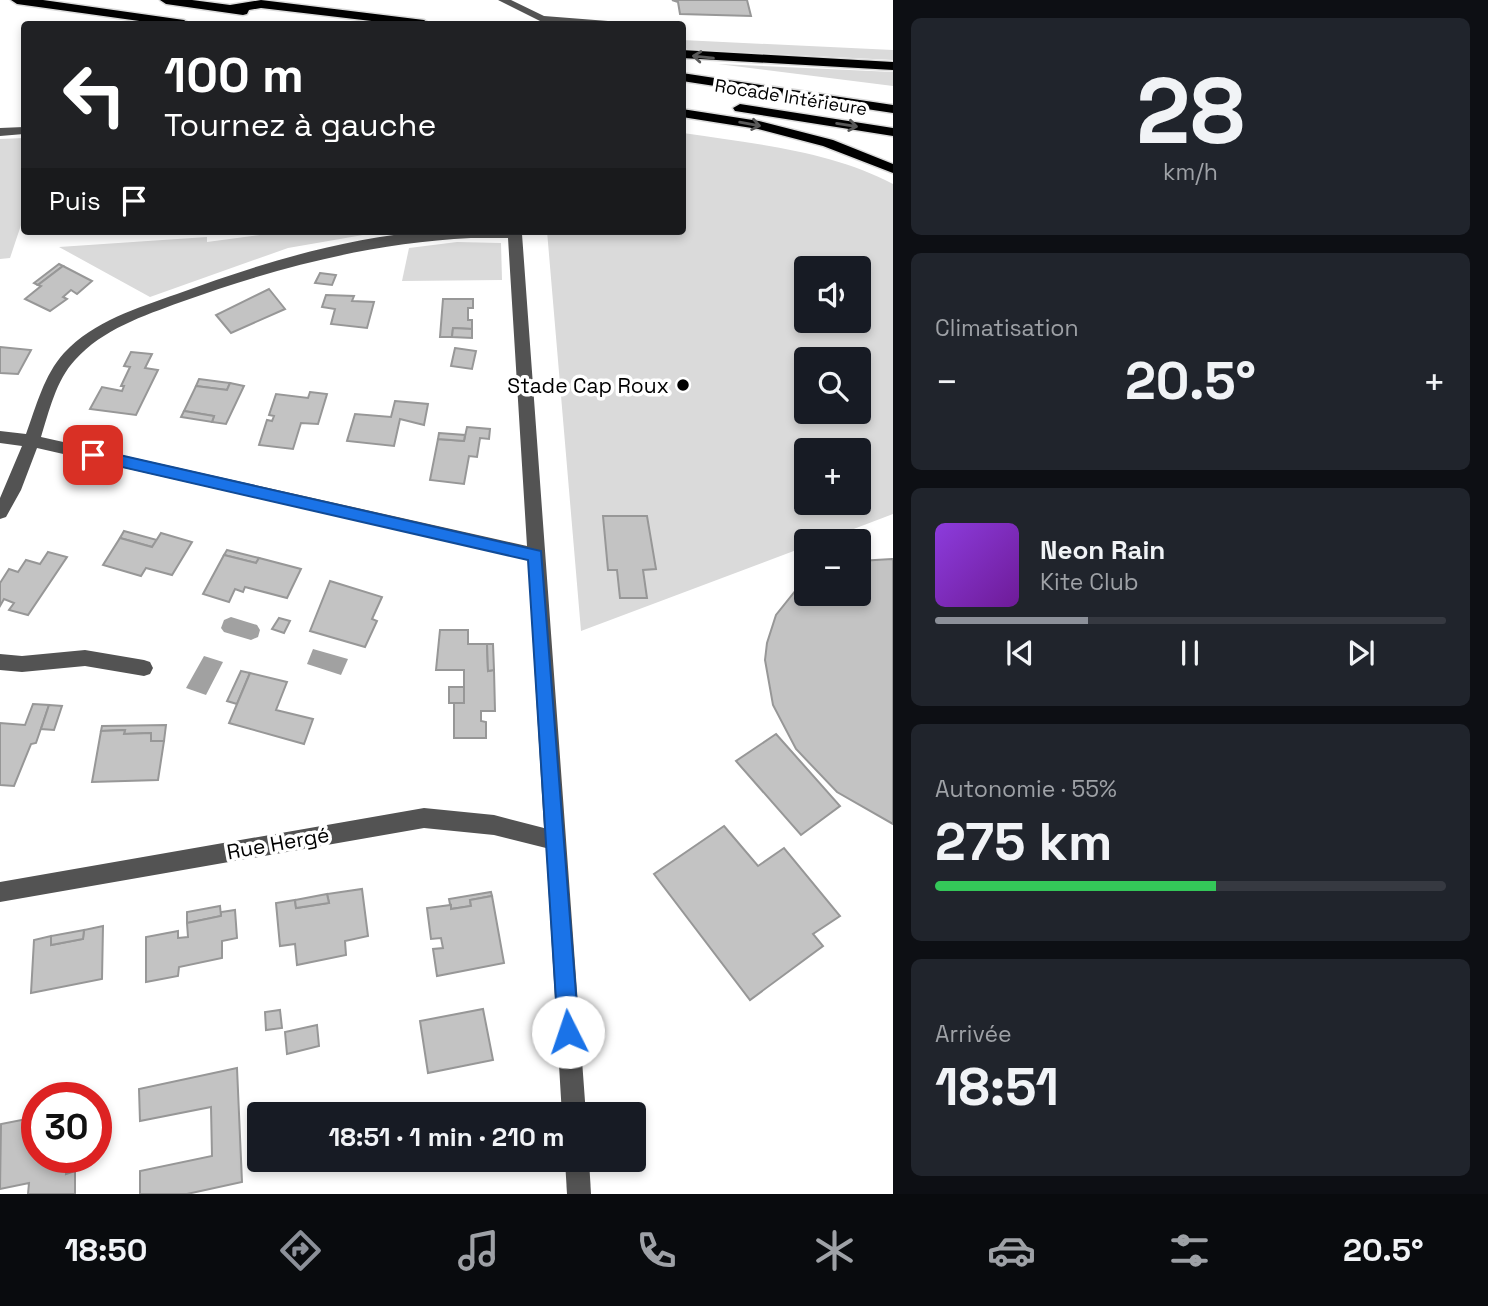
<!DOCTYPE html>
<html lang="fr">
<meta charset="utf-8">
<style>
body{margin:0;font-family:"Space Grotesk",sans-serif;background:#20242c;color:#f1f3f6;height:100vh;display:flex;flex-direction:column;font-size:26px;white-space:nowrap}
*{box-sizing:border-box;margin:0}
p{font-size:23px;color:#9ea1a6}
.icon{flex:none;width:38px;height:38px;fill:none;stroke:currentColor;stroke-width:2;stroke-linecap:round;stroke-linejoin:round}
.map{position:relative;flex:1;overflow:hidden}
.side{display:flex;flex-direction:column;gap:18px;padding:18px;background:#0d0f14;width:595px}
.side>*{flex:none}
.guide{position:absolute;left:21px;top:21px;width:665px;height:214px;border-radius:7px;box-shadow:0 4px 10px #0003;background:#202124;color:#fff;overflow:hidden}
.fabs{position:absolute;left:794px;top:256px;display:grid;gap:14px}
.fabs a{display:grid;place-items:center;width:77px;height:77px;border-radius:7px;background:#171b24;box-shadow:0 4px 10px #0003;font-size:35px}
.speed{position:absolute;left:21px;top:1082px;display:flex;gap:14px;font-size:35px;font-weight:700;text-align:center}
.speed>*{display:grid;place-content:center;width:91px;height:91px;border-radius:50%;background:#171b24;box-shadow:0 4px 10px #0003;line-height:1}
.speed .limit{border:10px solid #d22;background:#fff;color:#111}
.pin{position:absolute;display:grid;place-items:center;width:60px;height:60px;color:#fff;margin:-30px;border-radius:14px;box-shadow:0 4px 10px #0006}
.me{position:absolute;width:77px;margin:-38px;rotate:356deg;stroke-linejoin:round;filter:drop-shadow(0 0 5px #0008)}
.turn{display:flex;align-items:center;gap:24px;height:147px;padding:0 28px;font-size:32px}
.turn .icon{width:91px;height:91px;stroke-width:2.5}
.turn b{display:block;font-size:49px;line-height:60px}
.then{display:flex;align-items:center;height:66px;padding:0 28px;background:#0003;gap:14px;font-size:26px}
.big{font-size:52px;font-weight:600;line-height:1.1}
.side .widget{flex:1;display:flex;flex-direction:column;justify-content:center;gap:10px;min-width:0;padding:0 24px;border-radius:10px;background:#20242c}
.side .dial{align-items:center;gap:0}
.dial b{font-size:91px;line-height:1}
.song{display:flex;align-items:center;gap:21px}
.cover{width:84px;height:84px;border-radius:10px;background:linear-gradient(135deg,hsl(270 70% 55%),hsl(280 70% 35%))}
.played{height:7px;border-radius:4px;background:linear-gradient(90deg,#8c9099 30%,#363941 30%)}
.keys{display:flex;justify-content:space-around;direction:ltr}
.heat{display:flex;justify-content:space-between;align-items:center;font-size:38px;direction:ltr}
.charge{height:10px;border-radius:5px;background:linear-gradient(90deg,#34c759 55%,#363941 0)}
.trip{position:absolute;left:247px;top:1102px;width:399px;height:70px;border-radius:7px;background:#171b24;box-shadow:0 4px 10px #0003;font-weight:600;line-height:70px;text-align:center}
.tab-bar{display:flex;height:112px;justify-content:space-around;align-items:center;background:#090b0e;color:#9ea1a6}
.tab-bar .icon{width:49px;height:49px}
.tab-bar .active{color:#8c9099}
.tab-bar b{font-size:32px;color:#f1f3f6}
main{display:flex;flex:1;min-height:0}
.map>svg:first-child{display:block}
</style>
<main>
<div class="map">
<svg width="893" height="1194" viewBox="0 0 893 1194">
<rect width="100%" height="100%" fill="#fff"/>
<g fill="#dadada" fill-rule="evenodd">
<polygon points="682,40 893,50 893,60 692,50 683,48"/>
<polygon points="718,64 893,72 893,86"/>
<path d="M 683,133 C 750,143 832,151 893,184 L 893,514 L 822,541 L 807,541 L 807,546 L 581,631 L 547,231 L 682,231 ZM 807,268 L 859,268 L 859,320 L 807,320 ZM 807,359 L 859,359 L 859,411 L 807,411 ZM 807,450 L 859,450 L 859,502 L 807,502 Z"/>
<polygon points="24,138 24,216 10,258 0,259 0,139"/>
<polygon points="289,231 386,231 288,248 150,297 59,247 207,237 207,242"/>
<polygon points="457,242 501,243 502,280 402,281 409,248"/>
</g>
<g fill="#a1a1a1">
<polygon points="231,617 257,625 260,630 258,637 251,640 224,632 221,628 224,620"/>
<polygon points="313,649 348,659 341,675 307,664"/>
<polygon points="204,656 223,662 206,695 186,688"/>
</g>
<g fill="#c3c3c3" stroke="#979797" stroke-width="2">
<polygon points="672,0 747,0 751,16 680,14 678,2"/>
<polygon points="59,264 63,266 38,285 34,283"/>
<polygon points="63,266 92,281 77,294 71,290 63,297 67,299 50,311 25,299 41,286 38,285"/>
<polygon points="320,273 336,275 332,285 315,283"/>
<polygon points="269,289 285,309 231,333 216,315"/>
<polygon points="326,295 354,296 352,301 374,302 367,328 331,324 335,309 322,307"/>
<polygon points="443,299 473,299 473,308 468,308 468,320 472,320 472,329 453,328 452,337 440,337"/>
<polygon points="453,328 472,329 472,338 452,337"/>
<polygon points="0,347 31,350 18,374 0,373"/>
<polygon points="455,348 476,351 472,369 451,366"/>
<polygon points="131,352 152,354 145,368 158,370 136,415 90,409 102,387 122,391 124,386 121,386 130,367 124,366"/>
<polygon points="199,379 230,383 227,390 196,386"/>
<polygon points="230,383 244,386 226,424 212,422 214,416 184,411 196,386 227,390"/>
<polygon points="310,392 327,394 318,424 301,423 293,449 259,445 267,420 272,421 274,416 269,415 276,394 308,398"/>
<polygon points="395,401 428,404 424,425 400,419 394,446 347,441 355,414 391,417"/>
<polygon points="184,411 214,416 212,422 181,417"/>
<polygon points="467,427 490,429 489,439 480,438 477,457 469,456 464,484 430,480 438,439 464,441"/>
<polygon points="439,433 465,435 464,441 438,439"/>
<polygon points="603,516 647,516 656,569 643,570 647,598 620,598 617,570 608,570"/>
<polygon points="124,531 157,540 152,547 120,538"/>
<polygon points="161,533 192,542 172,575 146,568 141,576 103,565 120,538 152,547"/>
<polygon points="227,550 259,558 256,563 224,555"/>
<polygon points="48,552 67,557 28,615 9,610 14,603 4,599 0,606 0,583 9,569 18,572 26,560 40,564"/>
<polygon points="224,555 256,563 259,558 301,569 287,598 245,587 243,592 235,589 229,602 203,594"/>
<polygon points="892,559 893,559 893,824 837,792 796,749 773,705 765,660 767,643 776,615 796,590 807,582 807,593 859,593 859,561"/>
<polygon points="330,581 382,597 372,619 377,621 365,647 310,631"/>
<polygon points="279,618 290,621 284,633 272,629"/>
<polygon points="440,630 468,630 468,644 487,644 488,671 494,670 495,711 481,711 481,721 486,722 486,738 454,738 454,703 464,703 464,670 436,670"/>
<polygon points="487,644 493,644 494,670 488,671"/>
<polygon points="241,671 250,673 237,704 227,701"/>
<polygon points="250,673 287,682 276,710 313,719 304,744 229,723"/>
<rect x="449" y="687" width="15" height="16"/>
<polygon points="33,704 49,705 36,743 31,744 14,786 0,785 0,723 25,725"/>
<polygon points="49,705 62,706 54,730 41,729"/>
<polygon points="166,725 164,741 151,741 151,733 124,734 125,730 101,731 102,726"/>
<polygon points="125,730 124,734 151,733 151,741 164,741 158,780 92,782 101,731"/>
<polygon points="776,734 840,806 801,835 736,761"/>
<polygon points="724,826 758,866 784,848 840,916 813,934 823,946 750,1000 654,874"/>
<polygon points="362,889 368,936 345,941 346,955 297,965 295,944 280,946 276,903 295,900 296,908 329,903 327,894"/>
<polygon points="491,892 492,896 470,900 471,906 451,909 449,899"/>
<polygon points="327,894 329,903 296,908 295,900"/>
<polygon points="492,896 504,963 437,976 433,949 443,948 441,938 431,939 427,908 451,905 451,909 471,906 470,900"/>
<polygon points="220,906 221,916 187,923 187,912"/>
<polygon points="235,910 237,938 222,941 222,958 179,967 178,976 146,982 146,937 178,931 178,938 188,937 187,923 221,916 221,912"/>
<polygon points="103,926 102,979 31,993 34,940 51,936 51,945 83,939 84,930"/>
<polygon points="84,930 83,939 51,945 51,936"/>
<polygon points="483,1009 493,1060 428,1073 420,1021"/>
<polygon points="280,1010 282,1028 266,1030 265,1012"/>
<polygon points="317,1025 319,1046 287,1054 285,1032"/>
<polygon points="237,1068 242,1182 187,1194 140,1194 140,1171 212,1156 211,1107 140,1121 139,1089"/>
<polygon points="37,1117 37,1157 67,1157 66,1174 75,1171 75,1194 28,1194 29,1183 0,1189 1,1124"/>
</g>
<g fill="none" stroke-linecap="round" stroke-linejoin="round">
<g stroke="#dbdbdb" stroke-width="3">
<g id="highway">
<polygon points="11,0 43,0 184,20 190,24 161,24 17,4"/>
<polygon points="160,0 192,0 230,5 261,0 424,20 430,24 397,24 261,8 249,10 247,14 243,15 166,4"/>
<polygon points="682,50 893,62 893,70 682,58"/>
<polygon points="682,73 893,105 893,113 682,81"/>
<polygon points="740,104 893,128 893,136 735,111 733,108"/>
<polygon points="682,109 759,121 833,140 893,164 893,173 823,146 758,129 682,117"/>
</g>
</g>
<g fill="#535353" fill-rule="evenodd">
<polygon points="498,0 511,0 544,16 608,21 613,24 542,22"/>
<polygon points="0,128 24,127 24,134 0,136"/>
<path d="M 521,231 L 522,234 L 586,1115 L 562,1115 L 546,848 L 494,835 L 424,828 L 0,902 L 0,882 L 424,808 L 494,815 L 544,828 L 528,560 L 37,448 L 21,490 L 6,517 L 0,519 L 0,498 L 22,446 L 0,443 L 0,431 L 26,434 C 36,407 44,375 64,353 C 94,321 137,308 177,294 C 258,264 343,238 430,231 C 460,229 490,231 521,231 ZM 471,238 L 508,238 L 527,546 L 41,437 C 49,412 56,380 75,360 C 103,329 143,316 181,302 C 276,268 370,243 471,238 Z"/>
<polygon points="85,650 144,660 150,662 153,668 150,674 144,676 85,666 22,672 0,670 0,654 22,656"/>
<polygon points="565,1160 589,1160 591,1194 567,1194"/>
</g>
<use href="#highway" fill="#000" fill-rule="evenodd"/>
</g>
<defs><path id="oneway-shaft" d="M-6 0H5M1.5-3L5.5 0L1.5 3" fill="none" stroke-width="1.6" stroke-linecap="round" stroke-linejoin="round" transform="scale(1.75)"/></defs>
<g stroke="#595959">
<use href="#oneway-shaft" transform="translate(703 57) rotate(-174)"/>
<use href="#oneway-shaft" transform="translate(750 124) rotate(10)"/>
<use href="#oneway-shaft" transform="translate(847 125) rotate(9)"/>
</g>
<polygon fill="#1a73e8" stroke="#114b97" stroke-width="2" points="93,449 541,551 579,1032 576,1040 568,1043 561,1040 558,1032 528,560 87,459 85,455 87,451"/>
<circle fill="#000" stroke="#fff" stroke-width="2.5" cx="683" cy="385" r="7"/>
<g text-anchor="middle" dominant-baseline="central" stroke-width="7" stroke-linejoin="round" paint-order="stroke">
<g font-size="18" fill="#000" stroke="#fff">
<text transform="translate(791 97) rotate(9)">Rocade Intérieure</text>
</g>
<g font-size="21" fill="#000" stroke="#fff" text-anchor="end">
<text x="669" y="385">Stade Cap Roux</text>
</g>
<g font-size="21" fill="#000" stroke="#fff">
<text transform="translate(278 843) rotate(-10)">Rue Hergé</text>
</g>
</g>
</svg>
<div class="fabs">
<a><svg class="icon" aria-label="sound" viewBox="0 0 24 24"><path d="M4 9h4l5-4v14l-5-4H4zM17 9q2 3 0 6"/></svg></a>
<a><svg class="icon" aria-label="search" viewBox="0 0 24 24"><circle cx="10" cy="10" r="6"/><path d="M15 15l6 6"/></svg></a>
<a>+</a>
<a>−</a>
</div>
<div class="speed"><div class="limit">30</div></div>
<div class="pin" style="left:93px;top:455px;background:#d93025"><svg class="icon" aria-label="arrive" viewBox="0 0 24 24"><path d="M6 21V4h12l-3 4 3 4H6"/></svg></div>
<svg class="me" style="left:568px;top:1032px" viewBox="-20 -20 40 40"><circle r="19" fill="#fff"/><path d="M0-13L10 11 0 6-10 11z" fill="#1a73e8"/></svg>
<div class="trip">18:51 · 1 min · 210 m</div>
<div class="guide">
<div class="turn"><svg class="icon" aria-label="left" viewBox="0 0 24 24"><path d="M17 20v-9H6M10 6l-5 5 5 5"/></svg><div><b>100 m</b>Tournez à gauche</div></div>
<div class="then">Puis<svg class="icon" aria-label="arrive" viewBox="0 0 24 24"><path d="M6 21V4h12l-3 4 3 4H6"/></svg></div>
</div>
</div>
<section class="side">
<div class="widget dial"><b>28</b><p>km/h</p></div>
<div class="widget"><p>Climatisation</p>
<div class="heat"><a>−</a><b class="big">20.5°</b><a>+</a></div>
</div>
<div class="widget">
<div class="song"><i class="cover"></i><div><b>Neon Rain</b><p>Kite Club</p></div></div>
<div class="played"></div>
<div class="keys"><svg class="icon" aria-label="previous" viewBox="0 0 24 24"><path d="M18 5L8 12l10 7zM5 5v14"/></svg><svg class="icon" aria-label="pause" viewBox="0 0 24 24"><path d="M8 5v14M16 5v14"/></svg><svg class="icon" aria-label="next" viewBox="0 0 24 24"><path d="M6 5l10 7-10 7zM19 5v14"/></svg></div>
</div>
<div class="widget"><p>Autonomie · 55%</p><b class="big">275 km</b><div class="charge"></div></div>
<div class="widget"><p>Arrivée</p><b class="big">18:51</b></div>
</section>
</main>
<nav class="tab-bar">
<b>18:50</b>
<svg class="icon active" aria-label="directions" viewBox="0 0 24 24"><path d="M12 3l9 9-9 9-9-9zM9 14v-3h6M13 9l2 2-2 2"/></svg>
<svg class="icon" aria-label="music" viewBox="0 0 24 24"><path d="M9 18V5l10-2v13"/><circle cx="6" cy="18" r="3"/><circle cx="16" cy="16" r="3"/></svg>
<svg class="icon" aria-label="phone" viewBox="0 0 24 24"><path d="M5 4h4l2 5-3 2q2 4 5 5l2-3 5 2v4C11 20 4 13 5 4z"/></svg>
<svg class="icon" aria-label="climate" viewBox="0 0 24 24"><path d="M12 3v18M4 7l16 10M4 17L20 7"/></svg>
<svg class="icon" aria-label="car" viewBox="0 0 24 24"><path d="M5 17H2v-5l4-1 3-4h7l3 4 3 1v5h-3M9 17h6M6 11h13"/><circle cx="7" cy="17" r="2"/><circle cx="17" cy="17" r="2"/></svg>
<svg class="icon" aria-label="filters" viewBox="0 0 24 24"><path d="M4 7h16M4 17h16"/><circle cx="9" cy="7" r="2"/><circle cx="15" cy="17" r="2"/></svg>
<b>20.5°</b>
</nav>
